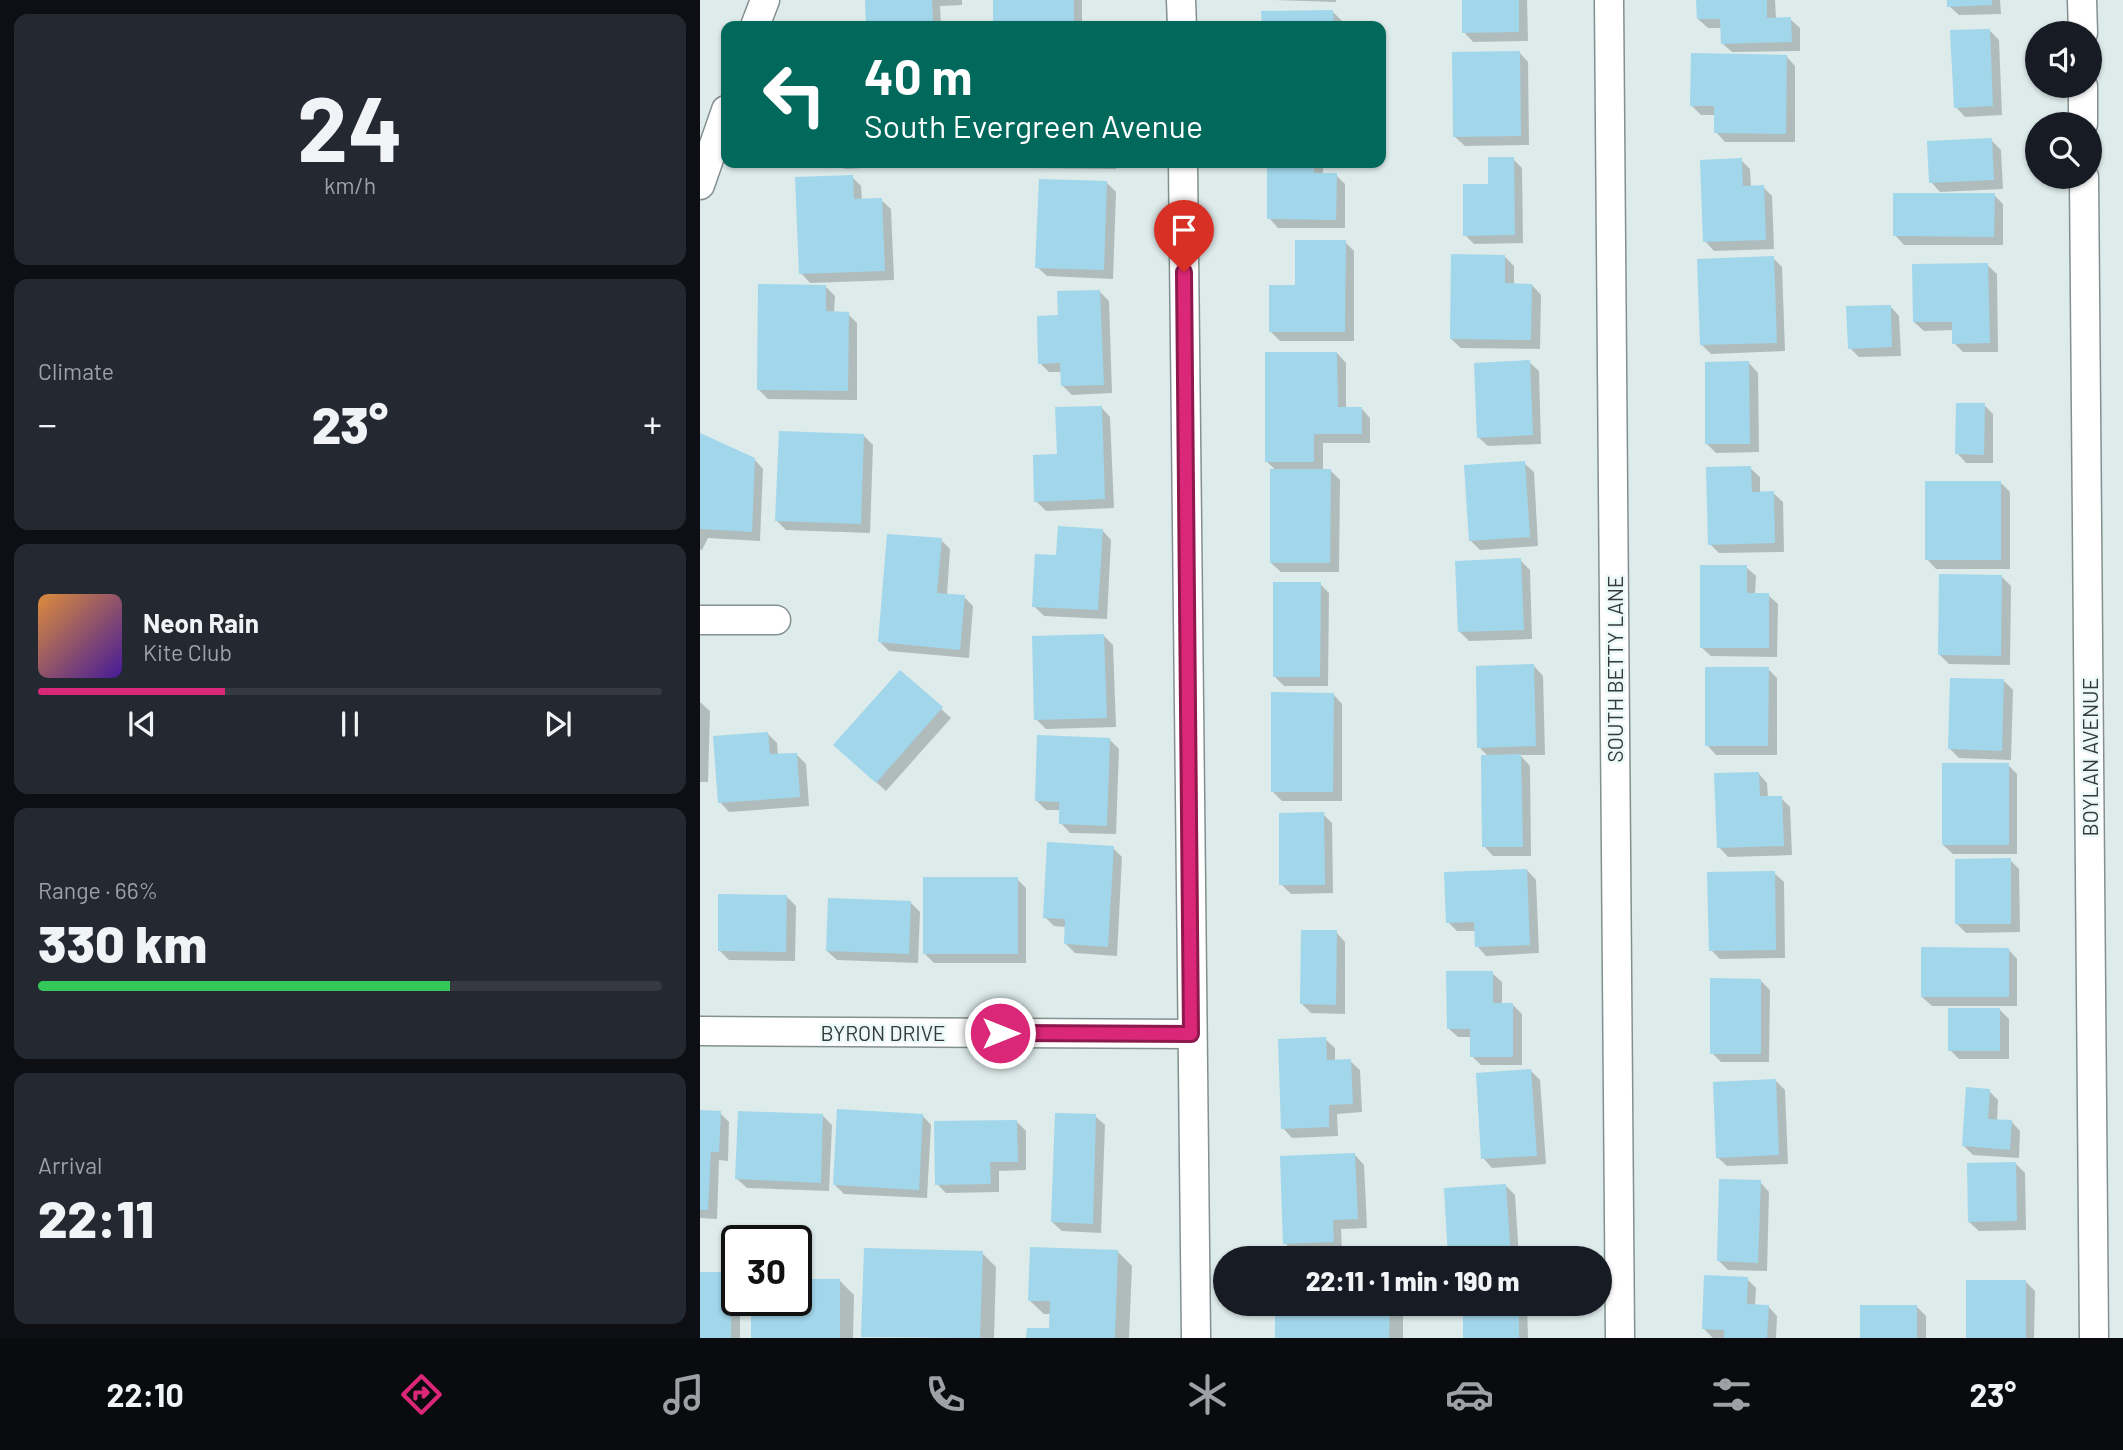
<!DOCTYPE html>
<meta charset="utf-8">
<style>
body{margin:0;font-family:Barlow,sans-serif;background:#242831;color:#f1f3f6;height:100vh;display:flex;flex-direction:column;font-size:26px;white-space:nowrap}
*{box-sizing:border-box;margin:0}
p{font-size:23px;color:#9ea1a6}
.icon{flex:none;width:38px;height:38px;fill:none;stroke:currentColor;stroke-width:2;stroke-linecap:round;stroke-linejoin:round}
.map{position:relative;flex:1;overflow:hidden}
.panel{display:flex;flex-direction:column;gap:14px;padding:14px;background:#0d0f14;width:700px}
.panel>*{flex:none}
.top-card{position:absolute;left:21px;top:21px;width:665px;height:147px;border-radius:14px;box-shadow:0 2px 5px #0004;background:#00695c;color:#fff;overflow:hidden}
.controls{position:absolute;left:1325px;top:21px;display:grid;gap:14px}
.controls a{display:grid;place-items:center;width:77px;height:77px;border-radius:50%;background:#171b24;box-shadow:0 2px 5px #0004;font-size:35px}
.speed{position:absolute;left:21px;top:1225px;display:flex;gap:14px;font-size:35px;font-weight:700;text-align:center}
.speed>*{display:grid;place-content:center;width:91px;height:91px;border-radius:50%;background:#171b24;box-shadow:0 2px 5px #0004;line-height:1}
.speed .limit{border:4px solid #111;border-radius:10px;background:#fff;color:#111}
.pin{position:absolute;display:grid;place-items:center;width:60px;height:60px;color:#fff;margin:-72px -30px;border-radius:50% 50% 50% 0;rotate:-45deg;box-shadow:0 0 7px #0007}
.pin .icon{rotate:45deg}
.me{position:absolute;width:77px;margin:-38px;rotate:90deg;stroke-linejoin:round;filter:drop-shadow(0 0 5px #0008)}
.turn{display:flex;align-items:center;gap:24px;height:147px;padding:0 28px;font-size:32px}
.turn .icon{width:91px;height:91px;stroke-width:2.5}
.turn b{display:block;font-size:49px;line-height:60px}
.big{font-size:52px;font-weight:800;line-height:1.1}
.panel .tile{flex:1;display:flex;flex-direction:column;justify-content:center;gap:10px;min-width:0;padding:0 24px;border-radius:14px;background:#242831}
.panel .dial{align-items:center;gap:0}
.dial b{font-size:91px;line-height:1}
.song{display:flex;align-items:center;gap:21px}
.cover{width:84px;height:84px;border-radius:10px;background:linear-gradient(135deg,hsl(30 70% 55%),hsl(260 70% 35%))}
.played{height:7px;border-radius:4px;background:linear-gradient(90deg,#db2777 30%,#363941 30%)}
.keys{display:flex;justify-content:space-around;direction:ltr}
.heat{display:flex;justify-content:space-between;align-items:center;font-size:38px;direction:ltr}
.charge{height:10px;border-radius:5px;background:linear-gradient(90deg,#34c759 66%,#363941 0)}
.trip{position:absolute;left:513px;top:1246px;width:399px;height:70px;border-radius:35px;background:#171b24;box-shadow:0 2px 5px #0004;font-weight:800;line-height:70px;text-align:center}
.menu{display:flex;height:112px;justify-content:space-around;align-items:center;background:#090b0e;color:#9ea1a6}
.menu .icon{width:49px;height:49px}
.menu .on{color:#db2777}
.menu b{font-size:32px;color:#f1f3f6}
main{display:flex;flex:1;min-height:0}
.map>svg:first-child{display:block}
</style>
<main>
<section class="panel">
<div class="tile dial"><b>24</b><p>km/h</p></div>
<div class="tile"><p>Climate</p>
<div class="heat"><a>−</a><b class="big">23°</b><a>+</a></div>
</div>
<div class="tile">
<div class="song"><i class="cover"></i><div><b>Neon Rain</b><p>Kite Club</p></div></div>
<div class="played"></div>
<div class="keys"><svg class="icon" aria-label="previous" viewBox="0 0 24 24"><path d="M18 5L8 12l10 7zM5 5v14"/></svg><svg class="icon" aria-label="pause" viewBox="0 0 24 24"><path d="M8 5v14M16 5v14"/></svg><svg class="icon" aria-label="next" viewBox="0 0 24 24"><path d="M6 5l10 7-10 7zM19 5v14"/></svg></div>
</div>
<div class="tile"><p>Range · 66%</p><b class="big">330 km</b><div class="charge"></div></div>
<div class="tile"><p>Arrival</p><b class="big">22:11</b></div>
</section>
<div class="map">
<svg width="1423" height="1338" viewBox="0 0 1423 1338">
<rect width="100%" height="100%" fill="#ddebea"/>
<g fill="#0003">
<polygon points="167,0 262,0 262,5 240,6 241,26 170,26 168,23"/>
<polygon points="295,0 382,0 382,26 301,26 295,21"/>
<polygon points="574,0 636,0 636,2"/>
<polygon points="763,0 827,0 828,41 773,42 764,32"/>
<polygon points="998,0 1075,0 1076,19 1090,19 1100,28 1100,51 1032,52 1022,43 1022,28 1008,28 998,19"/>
<polygon points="1249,0 1300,0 1301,14 1259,15 1249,6"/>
<polygon points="633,12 642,21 642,26 563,26 563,13"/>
<polygon points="1289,30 1299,40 1302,115 1265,117 1256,107"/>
<polygon points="819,52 828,62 829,145 765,146 755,137"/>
<polygon points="1086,56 1095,66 1095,142 1025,142 1016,132 1016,115 1001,115 992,106"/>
<polygon points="1291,140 1301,150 1303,189 1240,192 1231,182"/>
<polygon points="813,159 822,168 823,243 774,244 765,235 790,185"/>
<polygon points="1041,160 1050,169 1051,187 1063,187 1072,196 1074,249 1014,251 1005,241"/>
<polygon points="139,163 195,163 195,166 145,169"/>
<polygon points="328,163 416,163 416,169 333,168"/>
<polygon points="569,163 623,163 623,175 636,175 645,184 645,228 578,228 569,218"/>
<polygon points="152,177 161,186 162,201 181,200 191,209 194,280 110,283 101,273"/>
<polygon points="407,183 416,192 413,279 347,276 337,267"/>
<polygon points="1294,195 1303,204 1303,245 1204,245 1195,235"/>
<polygon points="645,242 654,251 654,341 580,341 570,331 596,287"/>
<polygon points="805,257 814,266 814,285 832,285 841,295 840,349 761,348 751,339"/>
<polygon points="1073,258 1082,267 1085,351 1011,354 1002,345"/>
<polygon points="1287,265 1297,274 1298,352 1263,352 1254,343 1254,330 1224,331 1214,322"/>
<polygon points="125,286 135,296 134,313 148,314 157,323 157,400 68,399 58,389"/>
<polygon points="399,291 409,301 412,393 372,395 363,386 362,372 349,372 340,363 360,317"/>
<polygon points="1190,306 1199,316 1201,356 1159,357 1150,348"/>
<polygon points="637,353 646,363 646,408 661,408 670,418 670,443 623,443 623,470 630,470 640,480 639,572 581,572 571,563 576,470 567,462"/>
<polygon points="829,362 839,371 841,444 788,446 778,437"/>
<polygon points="1049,363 1058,373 1059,452 1016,453 1007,444"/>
<polygon points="1284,405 1293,414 1293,463 1266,463 1257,453"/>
<polygon points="401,407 410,417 414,508 346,511 336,501 358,456"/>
<polygon points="0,435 54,459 63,469 60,541 8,538 2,550 0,549"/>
<polygon points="164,436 173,445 170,533 86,530 77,521"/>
<polygon points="824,463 834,472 838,546 780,550 771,541"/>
<polygon points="1050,468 1060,477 1060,493 1073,493 1083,502 1084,552 1019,553 1010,544"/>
<polygon points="1300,482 1310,492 1310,569 1236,569 1227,559"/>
<polygon points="402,530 411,540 407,619 344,616 334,606 358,556"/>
<polygon points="241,540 250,549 247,595 264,597 273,606 269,658 189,651 180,642"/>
<polygon points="820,560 830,570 832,639 769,641 760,632"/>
<polygon points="1046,567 1056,576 1055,595 1068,595 1078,604 1077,657 1011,656 1001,647"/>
<polygon points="1302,577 1311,586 1310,665 1249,664 1239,654"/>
<polygon points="620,584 629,593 628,686 584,686 574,676"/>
<polygon points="403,635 413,645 416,727 346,729 336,719"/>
<polygon points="834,666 843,676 845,755 820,755 830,766 831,856 793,856 784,846 789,757 779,747"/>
<polygon points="1068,669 1077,678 1077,755 1016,755 1007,745"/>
<polygon points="200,672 251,718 186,791 145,754"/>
<polygon points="1304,681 1313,690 1311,760 1259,758 1250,749"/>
<polygon points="633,694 642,704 642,801 582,801 572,791"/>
<polygon points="0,702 10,711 8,782 0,782"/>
<polygon points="68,734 77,743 78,756 97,755 106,764 109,806 29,812 20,802"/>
<polygon points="410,740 419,749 416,834 370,833 361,823 361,810 346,810 337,801"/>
<polygon points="1308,765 1317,774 1317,854 1253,854 1243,845"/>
<polygon points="1058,773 1067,783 1068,798 1081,798 1090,807 1092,855 1028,857 1019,847"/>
<polygon points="623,814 632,823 633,893 591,894 581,884"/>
<polygon points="413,848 422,857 417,956 375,953 366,944 366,927 354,926 345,917"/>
<polygon points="1310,860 1319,869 1320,932 1266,933 1257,924"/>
<polygon points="827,870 836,880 839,953 786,956 777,946 776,931 757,931 748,922"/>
<polygon points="1074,873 1084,882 1085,958 1020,959 1011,950"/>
<polygon points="317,879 326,888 326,963 234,963 224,953"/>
<polygon points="86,896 96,906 95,961 29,960 20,951"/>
<polygon points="210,902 220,912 218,963 137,960 127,951"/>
<polygon points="636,932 645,942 645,1014 611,1013 602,1004"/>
<polygon points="1308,949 1317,959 1317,1006 1232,1006 1222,997"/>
<polygon points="792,973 802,982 802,1005 813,1005 822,1014 822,1065 781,1065 772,1056 772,1037 758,1037 748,1028"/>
<polygon points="1061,981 1070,990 1069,1062 1021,1062 1012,1053"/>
<polygon points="1299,1009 1309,1019 1309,1059 1259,1059 1250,1050"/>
<polygon points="625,1039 635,1048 635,1061 650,1061 660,1070 662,1112 637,1114 638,1136 592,1138 583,1128"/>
<polygon points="831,1071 840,1080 846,1164 792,1168 783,1158"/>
<polygon points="1076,1081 1085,1090 1088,1164 1027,1166 1017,1157"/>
<polygon points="1289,1091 1298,1100 1297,1121 1311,1121 1320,1131 1319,1158 1273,1155 1264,1146"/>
<polygon points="0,1112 20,1113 29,1122 28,1161 19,1160 17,1219 0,1218"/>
<polygon points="122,1115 132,1125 129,1191 47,1188 37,1179"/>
<polygon points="222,1115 231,1125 227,1198 144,1194 135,1185"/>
<polygon points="395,1116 405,1125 401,1233 362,1231 352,1222"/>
<polygon points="317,1122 326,1131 326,1170 299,1171 299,1192 246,1193 237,1184"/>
<polygon points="655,1155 664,1165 667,1228 641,1229 642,1251 594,1253 585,1243"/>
<polygon points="1315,1163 1325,1173 1326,1230 1279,1231 1269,1222"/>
<polygon points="1060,1182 1069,1192 1067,1271 1028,1270 1018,1260"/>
<polygon points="806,1186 815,1195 819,1258 750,1258 746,1189"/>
<polygon points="418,1252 432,1266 429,1338 328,1338 351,1330 351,1314 344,1314 329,1300"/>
<polygon points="282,1253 296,1267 294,1338 163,1336"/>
<polygon points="0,1273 31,1274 37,1279 37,1300 40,1300 40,1338 0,1338"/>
<polygon points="1047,1279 1056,1288 1055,1306 1068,1306 1077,1316 1076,1338 1013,1338 1004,1329"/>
<polygon points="140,1281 154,1295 153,1338 53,1338 96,1300"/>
<polygon points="1326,1282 1335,1291 1334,1338 1267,1338"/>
<polygon points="576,1304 703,1304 703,1338 577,1338"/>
<polygon points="765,1304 827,1304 828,1338 765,1338"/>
<polygon points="1216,1306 1226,1316 1226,1338 1162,1338"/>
</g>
<g fill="#a1d6eb">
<polygon points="165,0 232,0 233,21 166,24"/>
<polygon points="293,0 374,0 374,23 293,21"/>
<polygon points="762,0 819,0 819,32 762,33"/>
<polygon points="996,0 1067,0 1067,18 1091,17 1092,42 1021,44 1020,19 997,19"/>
<polygon points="1247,0 1292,0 1292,5 1247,7"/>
<polygon points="633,10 634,26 562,26 561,11"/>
<polygon points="1290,29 1293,106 1254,108 1250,30"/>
<polygon points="820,51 821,136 753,137 752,52"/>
<polygon points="991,53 1087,55 1086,134 1014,133 1014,106 990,106"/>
<polygon points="1292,138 1294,180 1229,183 1227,141"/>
<polygon points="788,157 814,157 815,235 763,236 763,184 788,184"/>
<polygon points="1042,158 1043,186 1064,185 1066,240 1003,242 1000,160"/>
<polygon points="567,163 614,163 614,173 637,173 636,220 567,219"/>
<polygon points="153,175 154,199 182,198 185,271 99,274 95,177"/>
<polygon points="339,179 407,181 404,270 335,268"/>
<polygon points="1193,193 1295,193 1294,237 1193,236"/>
<polygon points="595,240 646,240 645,332 569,332 569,285 595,285"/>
<polygon points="751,254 805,255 805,283 832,284 831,340 750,339"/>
<polygon points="1074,256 1077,343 1000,345 997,259"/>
<polygon points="1288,263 1290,343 1252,344 1252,322 1213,322 1212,264"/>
<polygon points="58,284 126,285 126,311 149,312 148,391 57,390"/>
<polygon points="400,290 404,385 361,386 360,363 338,364 337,316 358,315 357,291"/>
<polygon points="1191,305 1192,347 1148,349 1146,306"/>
<polygon points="565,352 637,352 638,407 662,407 662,434 614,434 614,462 565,462"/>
<polygon points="830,360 833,435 777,438 774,363"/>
<polygon points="1049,361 1050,444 1005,444 1005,362"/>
<polygon points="1256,403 1285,403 1284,455 1255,454"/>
<polygon points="402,406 405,499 334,502 333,455 357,454 355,407"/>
<polygon points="79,431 164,434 161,524 75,521"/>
<polygon points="0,433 55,458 52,532 0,529"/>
<polygon points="825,461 830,537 769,541 764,465"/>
<polygon points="1051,466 1052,492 1074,491 1075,543 1008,545 1006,467"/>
<polygon points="570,469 631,469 630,563 570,563"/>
<rect x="1225" y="481" width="76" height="79"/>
<polygon points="358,526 403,529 398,610 332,607 335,554 356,555"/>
<polygon points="187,534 242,538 237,593 265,595 260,650 178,642"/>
<polygon points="821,558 824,630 758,632 755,561"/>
<polygon points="1000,565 1047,565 1047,593 1069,593 1069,648 1000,648"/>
<polygon points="1239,574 1302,575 1301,656 1238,655"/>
<polygon points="573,582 621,582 620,677 573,677"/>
<polygon points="404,634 407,718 334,720 332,636"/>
<polygon points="834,664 836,746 777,748 776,666"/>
<polygon points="1005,667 1069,667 1068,746 1005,746"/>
<polygon points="200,670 243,707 176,783 133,745"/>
<polygon points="1250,678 1304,679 1302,751 1248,749"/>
<polygon points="571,692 634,693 633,792 571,792"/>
<polygon points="68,732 70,754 97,753 100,797 18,803 13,736"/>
<polygon points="337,735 410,738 407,826 359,824 359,802 335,801"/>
<polygon points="821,754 823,847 782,847 781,755"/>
<rect x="1242" y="763" width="67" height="82"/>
<polygon points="1059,772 1060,796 1082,796 1084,846 1017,848 1014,773"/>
<polygon points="624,812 625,885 579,885 579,813"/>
<polygon points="347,842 414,846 408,947 364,944 365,919 343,918"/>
<polygon points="1311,858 1311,924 1255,924 1255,859"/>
<polygon points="827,869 830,945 775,947 774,922 746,923 744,872"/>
<polygon points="1075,871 1076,950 1009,951 1007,872"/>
<rect x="223" y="877" width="95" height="77"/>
<polygon points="18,894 87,895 86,952 18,951"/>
<polygon points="128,898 211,901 209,954 126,951"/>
<polygon points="601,930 637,930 636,1005 600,1004"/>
<polygon points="1221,947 1309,948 1309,997 1221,997"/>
<polygon points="746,971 793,971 793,1003 813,1003 813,1057 770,1057 770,1029 747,1029"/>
<polygon points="1010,978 1061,979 1061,1054 1010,1054"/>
<rect x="1248" y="1008" width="52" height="43"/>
<polygon points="626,1037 627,1060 651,1059 653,1104 629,1105 629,1127 581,1129 578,1039"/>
<polygon points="831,1069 837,1156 781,1159 776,1073"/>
<polygon points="1076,1079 1079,1155 1016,1158 1013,1082"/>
<polygon points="1266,1087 1290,1089 1288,1119 1312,1120 1310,1150 1262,1146"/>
<polygon points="137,1109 223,1114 219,1190 133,1185"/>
<polygon points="0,1110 21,1111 19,1152 11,1152 8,1210 0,1210"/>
<polygon points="38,1111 123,1114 121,1183 35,1179"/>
<polygon points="355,1113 396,1114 393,1224 351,1222"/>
<polygon points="317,1120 318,1162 290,1162 291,1184 235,1185 234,1121"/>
<polygon points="655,1153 658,1219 633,1220 634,1242 583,1244 580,1156"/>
<polygon points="1316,1162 1317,1221 1268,1222 1267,1163"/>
<polygon points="1019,1179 1061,1180 1058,1263 1017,1261"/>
<polygon points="806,1184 811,1258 748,1258 744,1188"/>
<polygon points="330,1247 418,1250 415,1338 326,1338 327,1328 349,1328 350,1301 328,1301"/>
<polygon points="164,1248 283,1251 280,1338 161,1337"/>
<polygon points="0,1272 32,1272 31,1338 0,1338"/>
<polygon points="1004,1275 1048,1277 1047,1304 1069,1305 1067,1338 1024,1338 1024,1330 1002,1329"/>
<polygon points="96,1279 140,1279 140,1338 51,1338 51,1300 96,1300"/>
<rect x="1266" y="1280" width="60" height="58"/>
<polygon points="575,1304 690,1304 689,1338 575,1338"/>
<rect x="763" y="1304" width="56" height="34"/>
<rect x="1160" y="1305" width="57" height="33"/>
</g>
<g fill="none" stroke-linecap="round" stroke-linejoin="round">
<g stroke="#83908f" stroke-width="31">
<g id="minor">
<polyline points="481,0 482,26"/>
<polyline points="909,0 920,1338"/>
<polyline points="1382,0 1383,33"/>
<polyline points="55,26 65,0"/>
<polyline points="1383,86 1383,124"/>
<polyline points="483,163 496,1338"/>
<polyline points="1384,177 1394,1338"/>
<polyline points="0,185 26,110"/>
<polyline points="0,620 76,620"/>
<polyline points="0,1031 491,1034"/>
</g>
</g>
<use href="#minor" stroke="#fff" stroke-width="28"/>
</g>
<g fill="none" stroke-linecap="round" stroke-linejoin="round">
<g stroke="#8e194d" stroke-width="18">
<polyline id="route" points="300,1033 491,1034 484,272"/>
</g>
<use href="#route" stroke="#db2777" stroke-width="12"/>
</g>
<g text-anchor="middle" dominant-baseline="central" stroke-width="5" stroke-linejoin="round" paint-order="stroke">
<g font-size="21" fill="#343939" stroke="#eaf8f7">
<text transform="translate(914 669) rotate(-90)">SOUTH BETTY LANE</text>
<text transform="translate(1389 757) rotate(-90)">BOYLAN AVENUE</text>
<text x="183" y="1032">BYRON DRIVE</text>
</g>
</g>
</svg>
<div class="controls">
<a><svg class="icon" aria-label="sound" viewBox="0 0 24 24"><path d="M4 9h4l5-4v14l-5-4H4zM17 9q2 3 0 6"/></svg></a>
<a><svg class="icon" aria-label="search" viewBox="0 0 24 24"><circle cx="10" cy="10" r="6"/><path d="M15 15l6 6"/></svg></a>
</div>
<div class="speed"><div class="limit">30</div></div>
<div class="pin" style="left:484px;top:272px;background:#d93025"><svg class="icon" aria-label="arrive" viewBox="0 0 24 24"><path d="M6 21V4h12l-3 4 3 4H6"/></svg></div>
<svg class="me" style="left:300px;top:1033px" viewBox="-20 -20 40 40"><circle r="17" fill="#db2777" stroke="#fff" stroke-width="3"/><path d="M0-11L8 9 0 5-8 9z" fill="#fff"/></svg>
<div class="trip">22:11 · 1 min · 190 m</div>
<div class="top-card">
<div class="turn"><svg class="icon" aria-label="left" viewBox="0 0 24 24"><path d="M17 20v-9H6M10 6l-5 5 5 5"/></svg><div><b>40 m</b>South Evergreen Avenue</div></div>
</div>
</div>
</main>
<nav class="menu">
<b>22:10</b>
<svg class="icon on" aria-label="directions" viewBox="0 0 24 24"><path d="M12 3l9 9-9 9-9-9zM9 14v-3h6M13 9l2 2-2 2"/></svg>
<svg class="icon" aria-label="music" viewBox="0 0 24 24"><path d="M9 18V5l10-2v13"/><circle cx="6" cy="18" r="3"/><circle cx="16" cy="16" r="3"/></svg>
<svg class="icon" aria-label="phone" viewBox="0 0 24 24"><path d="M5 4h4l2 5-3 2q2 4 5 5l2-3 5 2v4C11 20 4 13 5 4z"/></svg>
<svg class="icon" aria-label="climate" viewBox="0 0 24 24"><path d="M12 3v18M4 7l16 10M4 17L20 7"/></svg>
<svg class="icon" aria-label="car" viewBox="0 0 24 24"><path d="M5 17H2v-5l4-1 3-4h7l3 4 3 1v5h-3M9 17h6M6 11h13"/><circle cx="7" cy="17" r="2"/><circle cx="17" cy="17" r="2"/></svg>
<svg class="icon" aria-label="filters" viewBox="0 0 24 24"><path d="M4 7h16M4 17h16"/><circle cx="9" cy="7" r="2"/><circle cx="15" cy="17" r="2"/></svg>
<b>23°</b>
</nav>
